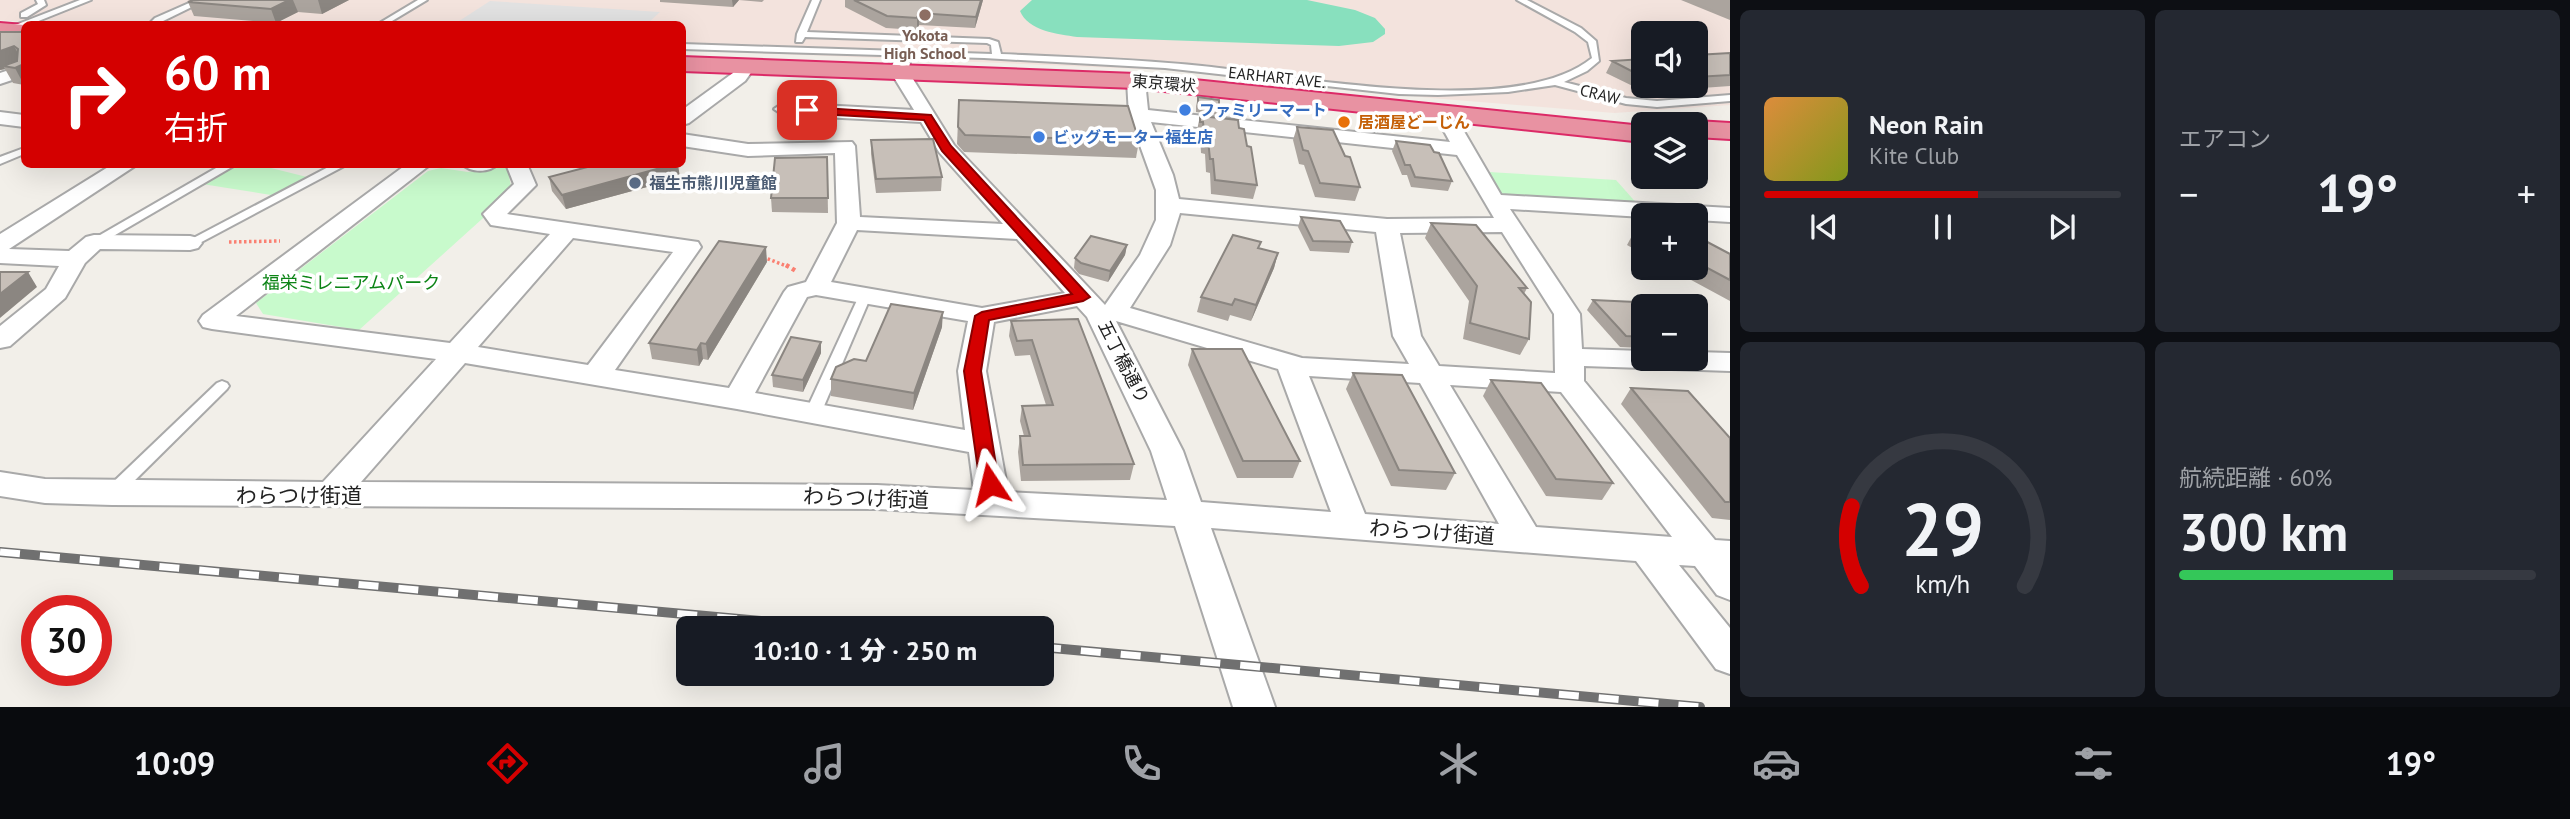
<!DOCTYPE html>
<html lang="ja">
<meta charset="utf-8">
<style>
body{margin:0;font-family:"PT Sans","Noto Sans JP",sans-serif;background:#242831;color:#f1f3f6;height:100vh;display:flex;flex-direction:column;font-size:26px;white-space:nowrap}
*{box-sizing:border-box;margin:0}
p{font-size:23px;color:#9ea1a6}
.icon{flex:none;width:38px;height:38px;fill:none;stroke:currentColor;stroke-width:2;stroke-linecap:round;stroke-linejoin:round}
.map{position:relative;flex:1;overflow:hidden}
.side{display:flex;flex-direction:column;gap:10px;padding:10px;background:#0d0f14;width:840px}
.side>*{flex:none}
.guide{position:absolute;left:21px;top:21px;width:665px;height:147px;border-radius:10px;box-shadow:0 7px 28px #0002;background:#d40000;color:#fff;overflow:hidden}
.fabs{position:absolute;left:1631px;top:21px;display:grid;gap:14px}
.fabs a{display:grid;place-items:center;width:77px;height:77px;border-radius:10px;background:#171b24;box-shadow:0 7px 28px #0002;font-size:35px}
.speed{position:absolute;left:21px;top:595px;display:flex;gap:14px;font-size:35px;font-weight:700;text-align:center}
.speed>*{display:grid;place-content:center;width:91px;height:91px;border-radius:50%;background:#171b24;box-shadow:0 7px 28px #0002;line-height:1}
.speed .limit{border:10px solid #d22;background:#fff;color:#111}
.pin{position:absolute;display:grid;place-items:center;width:60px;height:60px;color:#fff;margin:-30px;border-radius:14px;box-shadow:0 4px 10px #0006}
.me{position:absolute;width:77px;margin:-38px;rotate:350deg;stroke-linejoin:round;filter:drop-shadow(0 0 5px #0008)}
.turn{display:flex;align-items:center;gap:24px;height:147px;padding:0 28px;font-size:32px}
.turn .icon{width:91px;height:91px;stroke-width:2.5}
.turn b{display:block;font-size:49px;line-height:60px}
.big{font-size:52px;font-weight:800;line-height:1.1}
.side .tile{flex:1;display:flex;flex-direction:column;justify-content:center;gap:10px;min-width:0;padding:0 24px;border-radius:10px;background:#242831}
.side .dial{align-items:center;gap:0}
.dial svg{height:182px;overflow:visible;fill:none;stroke:#363941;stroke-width:7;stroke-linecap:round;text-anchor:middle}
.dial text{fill:#f1f3f6;stroke:none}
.song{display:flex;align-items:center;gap:21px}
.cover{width:84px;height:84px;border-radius:10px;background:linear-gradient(135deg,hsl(30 70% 55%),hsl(70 70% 35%))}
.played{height:7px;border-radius:4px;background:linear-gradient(90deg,#d40000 60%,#363941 60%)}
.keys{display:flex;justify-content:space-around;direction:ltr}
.heat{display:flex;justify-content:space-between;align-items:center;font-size:38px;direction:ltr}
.charge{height:10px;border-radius:5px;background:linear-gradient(90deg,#34c759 60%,#363941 0)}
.side .tiles{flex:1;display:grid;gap:10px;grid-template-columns:repeat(2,1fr)}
.trip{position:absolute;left:676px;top:616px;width:378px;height:70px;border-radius:10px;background:#171b24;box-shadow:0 7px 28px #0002;font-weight:800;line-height:70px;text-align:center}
.menu{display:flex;height:112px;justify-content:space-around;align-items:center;background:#090b0e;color:#9ea1a6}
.menu .icon{width:49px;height:49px}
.menu .current{color:#d40000}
.menu b{font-size:32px;color:#f1f3f6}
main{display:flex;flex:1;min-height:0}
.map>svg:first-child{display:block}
</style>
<main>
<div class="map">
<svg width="1730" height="707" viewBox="0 0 1730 707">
<rect width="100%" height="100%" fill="#f2efe9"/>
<path fill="#f3e3dd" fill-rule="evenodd" d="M 0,0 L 1730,0 L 1730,105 L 1614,113 L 1431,98 L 1166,70 L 683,50 L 682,24 L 47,24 L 0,20 ZM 1643,33 L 1696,33 L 1696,86 L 1643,86 Z"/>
<g fill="#c8facc">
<polygon points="239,165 259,165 307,177 271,195 202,184"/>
<polygon points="507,165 512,192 359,330 263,314 256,303 428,171 441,168 468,172"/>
<polygon points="1489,172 1616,180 1640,207 1502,196"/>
</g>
<path fill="#88e0be" d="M 1032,0 L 1307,0 L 1355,10 L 1375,18 L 1385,29 L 1385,34 L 1373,42 L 1339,46 L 1077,37 C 1058,34 1028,31 1020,11 Z"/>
<polygon fill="#e2e2e2" points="490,1 660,12 647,24 456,23"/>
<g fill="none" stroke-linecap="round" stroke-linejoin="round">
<g stroke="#a9a9a9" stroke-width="4">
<g id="lane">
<polygon points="36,0 44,0 46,5 27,17 21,17 21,13 38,4"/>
<polygon points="80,0 91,0 31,24 24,24 23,28 0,31 0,27 18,24"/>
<polygon points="196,0 206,0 157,24 149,24 155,18"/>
<polygon points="418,0 427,0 387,24 378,24"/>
<path d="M 812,0 L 820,0 L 807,32 L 989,39 L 998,42 L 1001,54 C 1068,57 1135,59 1202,66 C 1296,76 1516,120 1592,58 L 1588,42 L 1575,32 L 1517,0 L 1527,0 L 1581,28 L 1596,41 L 1599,61 L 1587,71 L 1564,82 L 1626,98 L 1657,101 L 1730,95 L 1730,101 L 1657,107 L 1626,104 L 1555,85 L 1508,92 L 1438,95 L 1399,94 L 1165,68 L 984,58 L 682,49 L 682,44 L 992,54 L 991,45 L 987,43 L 805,37 L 802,42 L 796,42 L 797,34 Z"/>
<polygon points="24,148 24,154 0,164 0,157"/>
<polygon points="223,164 237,164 98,245 90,245 88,242"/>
<polygon points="334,164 348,164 194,246 186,246 184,243"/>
<polygon points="865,292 871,296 821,413 818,417 808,417 805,413 859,296"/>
<polygon points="222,381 227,383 229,386 227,389 119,496 113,498 107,496 105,492 107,488 217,383"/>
</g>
</g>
<g stroke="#a9a9a9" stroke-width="4">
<g id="street">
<path d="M 901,58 L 910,63 L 908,71 L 954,145 L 1105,305 L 1140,255 L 1156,220 L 1156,190 L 1129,115 L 1127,81 L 1136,76 L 1145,81 L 1148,110 L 1450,142 L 1434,113 L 1437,109 L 1451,109 L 1501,195 L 1730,208 L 1730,222 L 1696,220 L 1696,215 L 1643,217 L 1510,209 L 1580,314 L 1582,349 L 1643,351 L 1643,359 L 1696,359 L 1696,352 L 1730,353 L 1730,371 L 1584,366 L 1584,381 L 1715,540 L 1730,541 L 1730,600 L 1717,595 L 1695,566 L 1679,565 L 1730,628 L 1730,674 L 1716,669 L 1636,561 L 1211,528 L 1275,707 L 1233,707 L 1175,526 L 877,509 L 112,505 L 45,503 L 0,496 L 0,472 L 45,479 L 323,482 L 436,359 L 212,329 L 203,327 L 199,321 L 203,315 L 407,164 L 431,164 L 236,316 L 450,343 L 550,234 L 491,225 L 483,214 L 514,184 L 506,164 L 527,164 L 536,185 L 507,214 L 698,242 L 701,247 L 615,370 L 729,388 L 784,292 L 788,287 L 806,282 L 837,223 L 835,153 L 748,156 L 682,146 L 682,134 L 748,144 L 852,142 L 855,146 L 860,217 L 1003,224 L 939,152 L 921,122 L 783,115 L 774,109 L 783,103 L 914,110 L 890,71 L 895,59 ZM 1151,122 L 1457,155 L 1494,218 L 1387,219 L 1179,199 L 1173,175 ZM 1180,213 L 1376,232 L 1393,336 L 1409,364 L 1302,358 L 1130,308 L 1170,245 ZM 857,230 L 1017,239 L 1065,293 L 982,308 L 831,282 ZM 1502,232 L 1554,314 L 1555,373 L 1439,366 L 1421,336 L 1400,233 ZM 573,238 L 673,252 L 588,365 L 478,347 ZM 816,295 L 968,321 L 958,371 L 965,430 L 755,393 L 807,297 ZM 1077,306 L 1087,317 L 1151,451 L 1167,500 L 1008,492 L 986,371 L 994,322 ZM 1116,321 L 1278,369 L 1331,512 L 1201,502 L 1183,451 ZM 465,363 L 737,409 L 969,452 L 974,490 L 877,485 L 361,482 ZM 1309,376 L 1420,383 L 1499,524 L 1365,514 ZM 1450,385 L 1561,392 L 1672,537 L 1536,527 Z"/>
<polygon points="746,62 755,67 745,81 689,123 682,125 682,110 733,73 740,63"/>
<polygon points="24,65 24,76 0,84 0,73"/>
<polygon points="0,112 24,115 24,127 0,124"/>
<polygon points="113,164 138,164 9,249 69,251 86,237 94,235 190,236 198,238 202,243 198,248 190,250 100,249 85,263 65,298 10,346 0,348 0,326 46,289 59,266 0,263 0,234"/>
<path d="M 462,164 L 498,164 C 490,173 470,173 462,164 Z"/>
</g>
</g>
<g stroke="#dc2a67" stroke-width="4">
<g id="highway">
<polygon points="0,23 24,25 24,37 0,37"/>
<polygon points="682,57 1136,74 1643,126 1643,142 1136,88 682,71"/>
<polygon points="1696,121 1730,123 1730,139 1696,137 1696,124 1686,124"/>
</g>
</g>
<g stroke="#fa8072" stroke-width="3.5" stroke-dasharray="2.5 2.5" stroke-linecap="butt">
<polyline points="229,242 280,241"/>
<polyline points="763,257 789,267"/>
</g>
<polyline stroke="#fa8072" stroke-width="4.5" stroke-dasharray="3.5 3.5" stroke-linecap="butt" points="786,265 796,271"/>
<use href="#lane" fill="#fff" fill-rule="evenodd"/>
<use href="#street" fill="#fff" fill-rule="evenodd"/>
<use href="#highway" fill="#e892a2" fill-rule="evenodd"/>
<g stroke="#707070" stroke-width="10">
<g id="rail">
<polyline points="0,552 838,628"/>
<polyline points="1041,647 1700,707"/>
</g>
</g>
<use href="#rail" stroke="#fff" stroke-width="7" stroke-dasharray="20" stroke-linecap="butt"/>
</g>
<g fill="#aba49e">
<polygon points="193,0 349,0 322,14 298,12 276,23 194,16 188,2"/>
<polygon points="660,0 764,0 762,2 739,0 733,7 660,2"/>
<polygon points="845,0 983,0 975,28 919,25 917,30 886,28 845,7"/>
<polygon points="1681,0 1730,0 1730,20"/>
<polygon points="24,32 24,85 13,83 5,69 0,70"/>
<polygon points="1730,53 1730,86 1645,92 1606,73 1612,61 1643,59 1643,86 1696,86 1696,55"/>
<polygon points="1198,97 1219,106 1217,115 1196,112 1196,106"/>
<polygon points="959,100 1139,141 1136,158 964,152 957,144"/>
<polygon points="1200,116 1239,128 1247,146 1257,185 1253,199 1211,194 1210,173 1206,172 1205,154 1201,153 1200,136 1197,135 1197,130"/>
<polygon points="1297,127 1345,156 1360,187 1355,201 1315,197 1304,165 1299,164 1293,140"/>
<polygon points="871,140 942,177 941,191 876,193 871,154"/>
<polygon points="1396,141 1434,152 1452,181 1448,191 1411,187 1407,175 1402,175 1392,151"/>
<polygon points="827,157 828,213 772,212 771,198"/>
<polygon points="549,177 680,178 566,209 552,191"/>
<polygon points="1301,217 1352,242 1349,253 1310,251 1298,227"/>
<polygon points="1431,223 1527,288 1524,294 1529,339 1520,355 1463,339 1469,301 1425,238"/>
<polygon points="1643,228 1643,254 1627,245 1635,230"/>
<polygon points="1696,236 1730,254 1730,301 1669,268 1696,268"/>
<polygon points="1127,245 1125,255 1108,282 1079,274 1074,268 1075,258"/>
<polygon points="1259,248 1278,253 1274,268 1251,321 1230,315 1228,321 1197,312 1201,297"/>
<polygon points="767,262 708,360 703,359 699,366 652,359 649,343"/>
<polygon points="1593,300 1643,306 1643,348 1620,347 1587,310"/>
<polygon points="1078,319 1134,464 1130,480 1021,481 1018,452 1020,436 1024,436 1020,421 1022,406 1046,405 1030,355 1015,356 1009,336 1011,321"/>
<polygon points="942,327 913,410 831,396 831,379 866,361"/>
<polygon points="821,342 821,353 803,392 773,387 772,375"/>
<polygon points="1192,349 1300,461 1293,478 1237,478 1188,365"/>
<polygon points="1353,373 1455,473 1446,490 1391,486 1346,389"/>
<polygon points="1491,380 1613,483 1602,500 1546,496 1483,396"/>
<polygon points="1631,388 1730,438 1730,520 1712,518 1621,404"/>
</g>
<g fill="#8b8681">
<polygon points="289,0 293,0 298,12 276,23 271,9"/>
<polygon points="318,0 349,0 322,14"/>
<polygon points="732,0 739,0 733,7"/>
<polygon points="981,0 983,0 975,28 976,17"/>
<polygon points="919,13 919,25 917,30 917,18"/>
<polygon points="14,46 23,63 3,66 5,69 0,70 0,51"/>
<polygon points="24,64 24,85 15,68"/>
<polygon points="675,164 678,164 680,178 566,209 562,195"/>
<polygon points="1127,245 1125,255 1108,282 1110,271"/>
<polygon points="766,247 767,262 708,360 706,344"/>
<polygon points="1278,253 1274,268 1251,321 1256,305"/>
<polygon points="28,272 37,287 0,318 0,294"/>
<polygon points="943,312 942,327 913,410 914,393"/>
<polygon points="821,342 821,353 803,392 803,380"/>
<polygon points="701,343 703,359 699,366 697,350"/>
</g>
<g fill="#c7bfb8" stroke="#8b8681" stroke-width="2">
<polygon points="193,0 289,0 271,9 188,2"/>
<polygon points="854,0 981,0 976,17 919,13 917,18 887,16"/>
<polygon points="0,32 24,32 24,64 15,68 3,66 17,61 18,49 14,46 0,51"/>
<polygon points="1730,53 1730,75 1696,77 1696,55"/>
<polygon points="1643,59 1643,77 1612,61"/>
<polygon points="1198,97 1219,100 1219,106 1198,103"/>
<polygon points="959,100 1128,106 1139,141 965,135 958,127"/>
<polygon points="1200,116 1238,120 1239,128 1244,129 1247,146 1251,147 1257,185 1215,180 1213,159 1210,159 1208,140 1205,140 1203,122 1200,122"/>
<polygon points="1297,127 1333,130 1345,156 1350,157 1360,187 1320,183 1308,151 1303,150"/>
<polygon points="933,139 942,177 876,179 871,140"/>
<polygon points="1396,141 1430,145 1434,152 1439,153 1452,181 1415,177 1410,165 1405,165"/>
<polygon points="827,157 828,198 771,198 775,158"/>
<polygon points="599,164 675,164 562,195 549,177"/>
<polygon points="1301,217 1340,221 1352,242 1313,241"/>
<polygon points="1431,223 1476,225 1527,288 1519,288 1531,302 1529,339 1470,323 1477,286"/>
<polygon points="1643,228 1643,234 1635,230"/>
<polygon points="1233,235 1261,242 1258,248 1278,253 1256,305 1235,299 1232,305 1201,297"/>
<polygon points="1091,236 1127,245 1110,271 1081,263 1075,258"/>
<polygon points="1696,236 1730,254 1730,280 1696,262"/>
<polygon points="719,241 766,247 706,344 701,343 697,350 649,343"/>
<polygon points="0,272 28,272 0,294"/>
<polygon points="1593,300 1657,303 1660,306 1643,306 1643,337 1626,336"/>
<polygon points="891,304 943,312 914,393 831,379 836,367 854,359 866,361"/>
<polygon points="1078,319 1134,464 1023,465 1020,436 1030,436 1022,406 1053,405 1032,340 1017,341 1011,321"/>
<polygon points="791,337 821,342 803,380 772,375"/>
<polygon points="1192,349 1242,349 1300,461 1243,461"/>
<polygon points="1353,373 1402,375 1455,473 1399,470"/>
<polygon points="1491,380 1541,383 1613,483 1556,479"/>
<polygon points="1631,388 1688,391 1730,438 1730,502 1725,502"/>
</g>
<polygon fill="#d40000" stroke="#8a0000" stroke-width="2" points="807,107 931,115 951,146 1090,297 1083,301 989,320 981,371 999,484 996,489 983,489 980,484 964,371 975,316 982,312 1072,294 942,151 924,120 803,113 803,108"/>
<circle fill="#8d6e63" stroke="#fff" stroke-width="2.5" cx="925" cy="15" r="7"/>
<g fill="#3f7fe0" stroke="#fff" stroke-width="2.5">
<circle cx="1185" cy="110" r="7"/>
<circle cx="1039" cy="137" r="7"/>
</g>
<circle fill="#e8710a" stroke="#fff" stroke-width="2.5" cx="1344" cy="122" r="7"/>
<circle fill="#5c6f8a" stroke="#fff" stroke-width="2.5" cx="635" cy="183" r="7"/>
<g text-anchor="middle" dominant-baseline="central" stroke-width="7" stroke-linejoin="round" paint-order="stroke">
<g font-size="16" font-weight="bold" fill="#785e54" stroke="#fff">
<text x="925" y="35">Yokota<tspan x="925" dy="18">High School</tspan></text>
</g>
<g font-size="16" fill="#222" stroke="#fff">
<text transform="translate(1277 77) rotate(6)">EARHART AVE.</text>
<text transform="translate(1164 83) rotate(5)">東京環状</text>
<text transform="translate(1600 94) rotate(14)">CRAW</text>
</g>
<g font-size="16" font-weight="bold" fill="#366cbe" stroke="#fff" text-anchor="start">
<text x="1199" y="110">ファミリーマート</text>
<text x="1053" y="137">ビッグモーター福生店</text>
</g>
<g font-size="16" font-weight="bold" fill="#c56008" stroke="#fff" text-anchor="start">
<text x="1358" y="122">居酒屋どーじん</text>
</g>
<g font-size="16" font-weight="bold" fill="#4e5e75" stroke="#fff" text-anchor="start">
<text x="649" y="183">福生市熊川児童館</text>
</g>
<g font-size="18" fill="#0c8416" stroke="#fff">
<text x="351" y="282">福栄ミレニアムパーク</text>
</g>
<g font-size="18" fill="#222" stroke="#fff">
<text transform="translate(1124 362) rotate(63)">五丁橋通り</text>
</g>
<g font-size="21" fill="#222" stroke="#fff">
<text x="299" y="495">わらつけ街道</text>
<text transform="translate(866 498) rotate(2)">わらつけ街道</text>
<text transform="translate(1432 532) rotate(4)">わらつけ街道</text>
</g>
</g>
</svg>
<div class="fabs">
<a><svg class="icon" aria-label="sound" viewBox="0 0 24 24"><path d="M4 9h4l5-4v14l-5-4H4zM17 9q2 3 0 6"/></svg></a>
<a><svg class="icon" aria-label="layers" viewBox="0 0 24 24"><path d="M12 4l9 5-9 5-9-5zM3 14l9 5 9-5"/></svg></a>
<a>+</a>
<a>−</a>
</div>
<div class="speed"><div class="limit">30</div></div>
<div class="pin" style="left:807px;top:110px;background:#d93025"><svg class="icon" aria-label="arrive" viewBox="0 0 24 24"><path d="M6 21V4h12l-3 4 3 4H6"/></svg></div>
<svg class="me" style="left:990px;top:484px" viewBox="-20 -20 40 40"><path d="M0-17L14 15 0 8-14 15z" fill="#d40000" stroke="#fff" stroke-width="4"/></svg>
<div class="trip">10:10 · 1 分 · 250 m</div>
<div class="guide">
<div class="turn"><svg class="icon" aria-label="right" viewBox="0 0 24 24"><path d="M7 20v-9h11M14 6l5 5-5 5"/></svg><div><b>60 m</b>右折</div></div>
</div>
</div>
<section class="side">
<div class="tiles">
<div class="tile">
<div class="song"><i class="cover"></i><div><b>Neon Rain</b><p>Kite Club</p></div></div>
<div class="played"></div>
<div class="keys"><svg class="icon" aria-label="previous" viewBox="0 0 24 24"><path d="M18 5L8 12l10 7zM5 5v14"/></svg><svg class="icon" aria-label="pause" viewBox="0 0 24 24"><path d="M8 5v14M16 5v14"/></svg><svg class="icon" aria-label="next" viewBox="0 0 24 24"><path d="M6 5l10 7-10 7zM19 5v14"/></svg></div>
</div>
<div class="tile"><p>エアコン</p>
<div class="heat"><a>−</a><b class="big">19°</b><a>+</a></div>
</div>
<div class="tile dial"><svg viewBox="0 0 100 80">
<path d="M14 69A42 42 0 1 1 86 69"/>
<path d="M14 69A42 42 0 0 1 10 34" stroke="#d40000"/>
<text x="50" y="56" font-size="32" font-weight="700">29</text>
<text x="50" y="72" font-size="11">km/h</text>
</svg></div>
<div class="tile"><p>航続距離 · 60%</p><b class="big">300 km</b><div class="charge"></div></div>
</div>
</section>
</main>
<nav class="menu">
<b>10:09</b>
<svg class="icon current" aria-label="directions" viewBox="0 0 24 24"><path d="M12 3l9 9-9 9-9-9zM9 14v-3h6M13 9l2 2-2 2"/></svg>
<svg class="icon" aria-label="music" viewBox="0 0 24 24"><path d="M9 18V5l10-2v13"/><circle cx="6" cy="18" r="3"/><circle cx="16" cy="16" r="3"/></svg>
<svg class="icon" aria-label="phone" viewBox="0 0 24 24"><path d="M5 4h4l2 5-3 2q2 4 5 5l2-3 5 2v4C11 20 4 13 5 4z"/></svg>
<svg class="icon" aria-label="climate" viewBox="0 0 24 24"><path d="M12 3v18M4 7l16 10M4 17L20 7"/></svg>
<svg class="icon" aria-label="car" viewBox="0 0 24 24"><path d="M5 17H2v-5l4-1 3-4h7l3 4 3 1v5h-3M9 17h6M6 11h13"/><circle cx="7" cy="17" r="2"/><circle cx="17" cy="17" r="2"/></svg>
<svg class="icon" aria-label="filters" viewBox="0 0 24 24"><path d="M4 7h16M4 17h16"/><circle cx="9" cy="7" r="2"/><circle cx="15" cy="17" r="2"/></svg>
<b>19°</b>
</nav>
